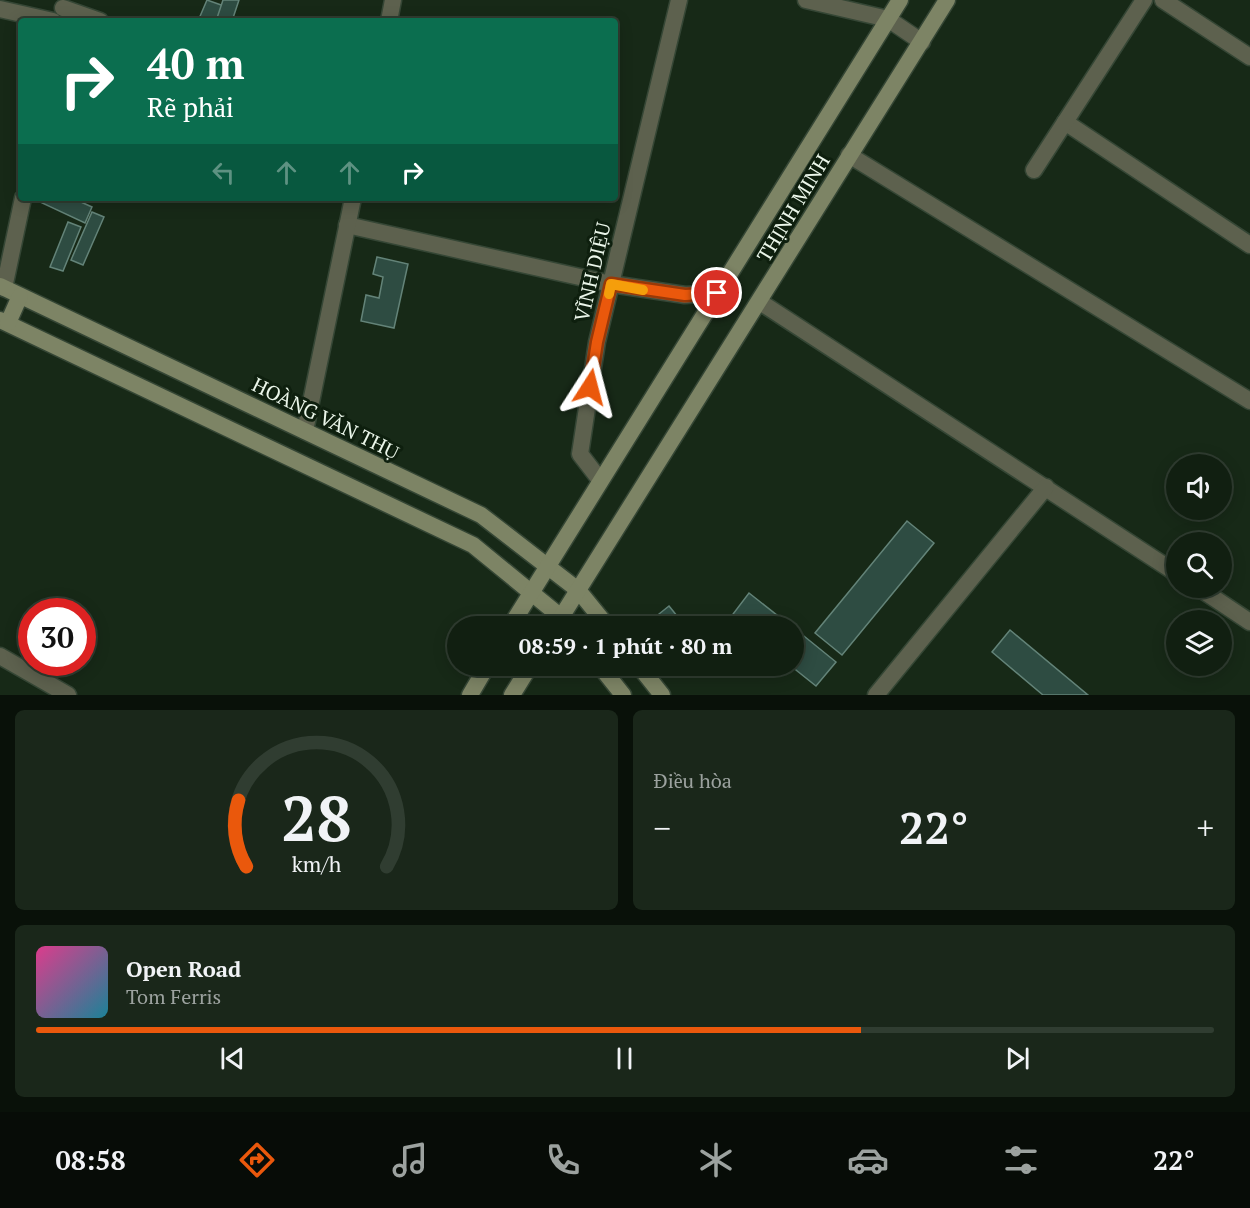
<!DOCTYPE html>
<html lang="vi">
<meta charset="utf-8">
<style>
body{margin:0;font-family:"PT Serif",serif;background:#1a271a;color:#f1f3f6;height:100vh;display:flex;flex-direction:column;font-size:22px;white-space:nowrap}
*{box-sizing:border-box;margin:0}
p{font-size:20px;color:#9ca29f}
.icon{flex:none;width:33px;height:33px;fill:none;stroke:currentColor;stroke-width:2;stroke-linecap:round;stroke-linejoin:round}
.map{position:relative;height:695px;overflow:hidden}
.drawer{display:flex;flex-direction:column;gap:15px;padding:15px;background:#091109;flex:1}
.drawer>*{flex:none}
.banner{position:absolute;left:18px;top:18px;width:600px;height:183px;border-radius:6px;box-shadow:0 3px 15px #0003,0 0 0 2px #303d31;background:#0b6e4f;color:#fff;overflow:hidden}
.fabs{position:absolute;left:1166px;top:454px;display:grid;gap:12px}
.fabs a{display:grid;place-items:center;width:66px;height:66px;border-radius:50%;background:#111f11;box-shadow:0 3px 15px #0003,0 0 0 2px #303d31;font-size:30px}
.speed{position:absolute;left:18px;top:598px;display:flex;gap:12px;font-size:30px;font-weight:700;text-align:center}
.speed>*{display:grid;place-content:center;width:78px;height:78px;border-radius:50%;background:#111f11;box-shadow:0 3px 15px #0003,0 0 0 2px #303d31;line-height:1}
.speed .limit{border:9px solid #d22;background:#fff;color:#111}
.pin{position:absolute;display:grid;place-items:center;width:51px;height:51px;color:#fff;margin:-26px;border:3px solid #fff;border-radius:50%;box-shadow:0 2px 6px #0007}
.me{position:absolute;width:66px;margin:-33px;rotate:9deg;stroke-linejoin:round;filter:drop-shadow(0 0 4px #0008)}
.turn{display:flex;align-items:center;gap:21px;height:126px;padding:0 30px;font-size:27px}
.turn .icon{width:78px;height:78px;stroke-width:2.5}
.turn b{display:block;font-size:42px;line-height:51px}
.lanes{display:flex;align-items:center;height:57px;padding:0 30px;background:#0003;justify-content:center;gap:30px;direction:ltr}
.lanes .off{opacity:.35}
.big{font-size:45px;font-weight:700;line-height:1.1}
.drawer .card{flex:1;display:flex;flex-direction:column;justify-content:center;gap:9px;min-width:0;padding:0 21px;border-radius:9px;background:#1a271a}
.drawer .dial{align-items:center;gap:0}
.dial svg{height:156px;overflow:visible;fill:none;stroke:#303d31;stroke-width:7;stroke-linecap:round;text-anchor:middle}
.dial text{fill:#f1f3f6;stroke:none}
.song{display:flex;align-items:center;gap:18px}
.cover{width:72px;height:72px;border-radius:9px;background:linear-gradient(135deg,hsl(330 70% 55%),hsl(190 70% 35%))}
.played{height:6px;border-radius:3px;background:linear-gradient(90deg,#ea580c 70%,#303d31 70%)}
.keys{display:flex;justify-content:space-around;direction:ltr}
.heat{display:flex;justify-content:space-between;align-items:center;font-size:33px;direction:ltr}
.drawer .tiles{flex:1;display:grid;gap:15px;grid-template-columns:1fr 1fr}
.card:last-child{grid-column:span 2}
.trip{position:absolute;left:447px;top:616px;width:357px;height:60px;border-radius:30px;background:#111f11;box-shadow:0 3px 15px #0003,0 0 0 2px #303d31;font-weight:700;line-height:60px;text-align:center}
.tabs{display:flex;height:96px;justify-content:space-around;align-items:center;background:#070c07;color:#9ca29f}
.tabs .icon{width:42px;height:42px}
.tabs .active{color:#ea580c}
.tabs b{font-size:27px;color:#f1f3f6}
.map>svg:first-child{display:block}
</style>
<div class="map">
<svg width="1250" height="695" viewBox="0 0 1250 695">
<rect width="100%" height="100%" fill="#172917"/>
<g fill="#2e4c42" stroke="#638378" stroke-width="1.5">
<polygon points="207,0 224,6 217,21 198,21"/>
<polygon points="223,0 239,0 232,21 216,21"/>
<polygon points="42,198 72,198 92,207 85,223 40,202"/>
<polygon points="92,212 104,217 83,265 71,260"/>
<polygon points="68,222 81,227 63,271 50,267"/>
<polygon points="377,257 408,264 394,328 361,321 366,295 379,298 383,277 373,274"/>
<polygon points="907,521 934,543 842,655 815,633"/>
<polygon points="749,593 792,627 742,627 730,618"/>
<polygon points="669,606 686,627 653,627 649,622"/>
<polygon points="794,628 836,662 816,686 791,666 794,666"/>
<polygon points="1010,630 1088,695 1043,695 992,652"/>
</g>
<g fill="none" stroke-linecap="round" stroke-linejoin="round">
<g stroke="#354635" stroke-width="19">
<g id="minor">
<polyline points="806,0 888,19 922,42"/>
<polyline points="1163,0 1250,57"/>
<polyline points="63,8 100,21"/>
<polyline points="0,9 53,21"/>
<polyline points="389,21 393,0"/>
<polyline points="1065,122 1250,245"/>
<polyline points="849,155 1250,401"/>
<polyline points="1034,170 1144,0"/>
<polyline points="347,225 611,284 685,295 716,293"/>
<polyline points="4,288 23,198"/>
<polyline points="760,302 1176,573"/>
<polyline points="305,431 353,198"/>
<polyline points="600,480 580,454 597,342 679,0"/>
<polyline points="1199,588 1250,622"/>
<polyline points="0,656 68,695"/>
<polyline points="876,695 1046,487"/>
</g>
</g>
<g stroke="#354635" stroke-width="19">
<g id="secondary">
<polyline points="0,286 481,515 578,590 608,627"/>
<polyline points="0,320 473,545 561,617 569,627"/>
<polyline points="8,323 20,296"/>
<polyline points="510,627 900,0"/>
<polyline points="555,627 947,0"/>
<polyline points="600,666 623,695"/>
<polyline points="639,666 662,695"/>
<polyline points="470,695 487,666"/>
<polyline points="512,695 530,666"/>
</g>
</g>
<use href="#minor" stroke="#5d614e" stroke-width="16"/>
<use href="#secondary" stroke="#7d8465" stroke-width="16"/>
</g>
<g fill="none" stroke-linecap="round" stroke-linejoin="round">
<g stroke="#983908" stroke-width="15">
<polyline id="route" points="590,387 597,342 611,284 685,295 717,293"/>
</g>
<use href="#route" stroke="#ea580c" stroke-width="10"/>
<polyline stroke="#f59e0b" stroke-width="10" points="609,294 611,284 643,290"/>
</g>
<g text-anchor="middle" dominant-baseline="central" stroke-width="6" stroke-linejoin="round" paint-order="stroke">
<g font-size="20" fill="#ebf6ea" stroke="#0e1f0e">
<text transform="translate(793 208) rotate(-59)">THỊNH MINH</text>
<text transform="translate(592 272) rotate(-77)">VĨNH DIỆU</text>
<text transform="translate(326 418) rotate(26)">HOÀNG VĂN THỤ</text>
</g>
</g>
</svg>
<div class="fabs">
<a><svg class="icon" aria-label="sound" viewBox="0 0 24 24"><path d="M4 9h4l5-4v14l-5-4H4zM17 9q2 3 0 6"/></svg></a>
<a><svg class="icon" aria-label="search" viewBox="0 0 24 24"><circle cx="10" cy="10" r="6"/><path d="M15 15l6 6"/></svg></a>
<a><svg class="icon" aria-label="layers" viewBox="0 0 24 24"><path d="M12 4l9 5-9 5-9-5zM3 14l9 5 9-5"/></svg></a>
</div>
<div class="speed"><div class="limit">30</div></div>
<div class="pin" style="left:717px;top:293px;background:#d93025"><svg class="icon" aria-label="arrive" viewBox="0 0 24 24"><path d="M6 21V4h12l-3 4 3 4H6"/></svg></div>
<svg class="me" style="left:590px;top:387px" viewBox="-20 -20 40 40"><path d="M0-17L14 15 0 8-14 15z" fill="#ea580c" stroke="#fff" stroke-width="4"/></svg>
<div class="trip">08:59 · 1 phút · 80 m</div>
<div class="banner">
<div class="turn"><svg class="icon" aria-label="right" viewBox="0 0 24 24"><path d="M7 20v-9h11M14 6l5 5-5 5"/></svg><div><b>40 m</b>Rẽ phải</div></div>
<div class="lanes"><svg class="icon off" aria-label="left" viewBox="0 0 24 24"><path d="M17 20v-9H6M10 6l-5 5 5 5"/></svg><svg class="icon off" aria-label="ahead" viewBox="0 0 24 24"><path d="M12 20V5M6 11l6-6 6 6"/></svg><svg class="icon off" aria-label="ahead" viewBox="0 0 24 24"><path d="M12 20V5M6 11l6-6 6 6"/></svg><svg class="icon" aria-label="right" viewBox="0 0 24 24"><path d="M7 20v-9h11M14 6l5 5-5 5"/></svg></div>
</div>
</div>
<section class="drawer">
<div class="tiles">
<div class="card dial"><svg viewBox="0 0 100 80">
<path d="M14 69A42 42 0 1 1 86 69"/>
<path d="M14 69A42 42 0 0 1 10 35" stroke="#ea580c"/>
<text x="50" y="56" font-size="32" font-weight="700">28</text>
<text x="50" y="72" font-size="11">km/h</text>
</svg></div>
<div class="card"><p>Điều hòa</p>
<div class="heat"><a>−</a><b class="big">22°</b><a>+</a></div>
</div>
<div class="card">
<div class="song"><i class="cover"></i><div><b>Open Road</b><p>Tom Ferris</p></div></div>
<div class="played"></div>
<div class="keys"><svg class="icon" aria-label="previous" viewBox="0 0 24 24"><path d="M18 5L8 12l10 7zM5 5v14"/></svg><svg class="icon" aria-label="pause" viewBox="0 0 24 24"><path d="M8 5v14M16 5v14"/></svg><svg class="icon" aria-label="next" viewBox="0 0 24 24"><path d="M6 5l10 7-10 7zM19 5v14"/></svg></div>
</div>
</div>
</section>
<nav class="tabs">
<b>08:58</b>
<svg class="icon active" aria-label="directions" viewBox="0 0 24 24"><path d="M12 3l9 9-9 9-9-9zM9 14v-3h6M13 9l2 2-2 2"/></svg>
<svg class="icon" aria-label="music" viewBox="0 0 24 24"><path d="M9 18V5l10-2v13"/><circle cx="6" cy="18" r="3"/><circle cx="16" cy="16" r="3"/></svg>
<svg class="icon" aria-label="phone" viewBox="0 0 24 24"><path d="M5 4h4l2 5-3 2q2 4 5 5l2-3 5 2v4C11 20 4 13 5 4z"/></svg>
<svg class="icon" aria-label="climate" viewBox="0 0 24 24"><path d="M12 3v18M4 7l16 10M4 17L20 7"/></svg>
<svg class="icon" aria-label="car" viewBox="0 0 24 24"><path d="M5 17H2v-5l4-1 3-4h7l3 4 3 1v5h-3M9 17h6M6 11h13"/><circle cx="7" cy="17" r="2"/><circle cx="17" cy="17" r="2"/></svg>
<svg class="icon" aria-label="filters" viewBox="0 0 24 24"><path d="M4 7h16M4 17h16"/><circle cx="9" cy="7" r="2"/><circle cx="15" cy="17" r="2"/></svg>
<b>22°</b>
</nav>
